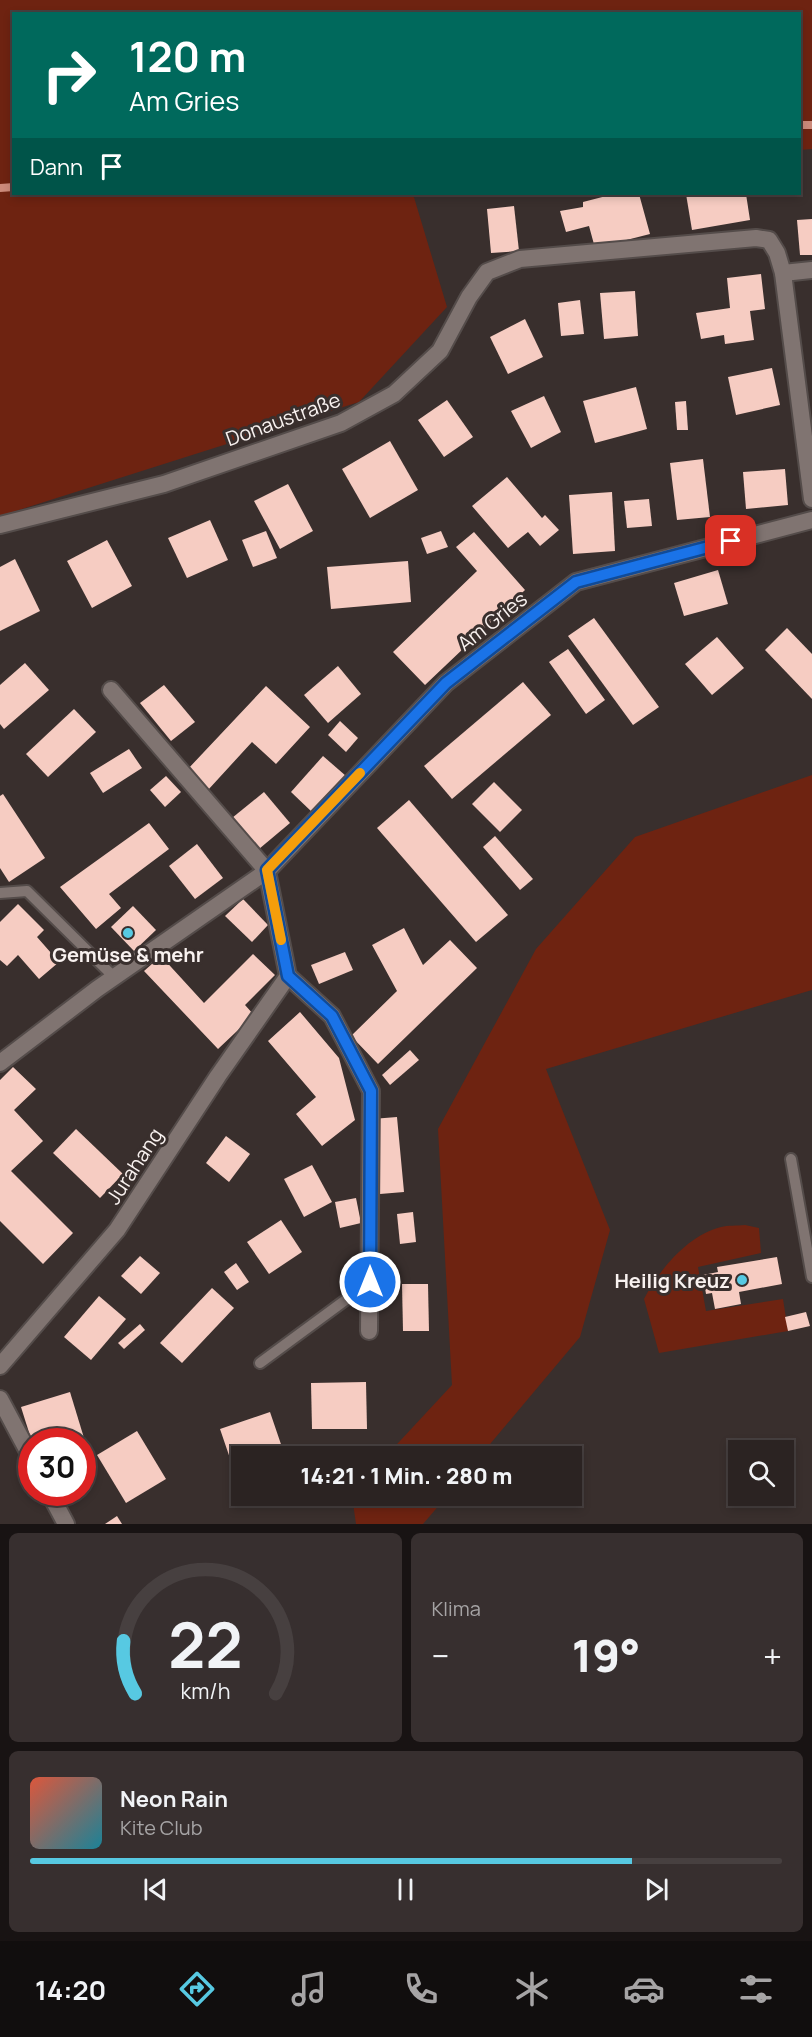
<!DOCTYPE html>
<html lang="de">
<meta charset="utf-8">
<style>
body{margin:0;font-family:Manrope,sans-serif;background:#372f2f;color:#f1f3f6;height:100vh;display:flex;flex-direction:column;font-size:22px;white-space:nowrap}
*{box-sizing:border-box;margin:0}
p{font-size:20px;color:#a6a4a5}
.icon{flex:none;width:33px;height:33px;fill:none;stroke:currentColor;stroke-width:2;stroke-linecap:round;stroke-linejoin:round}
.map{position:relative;height:1524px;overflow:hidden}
.drawer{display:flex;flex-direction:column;gap:9px;padding:9px;background:#181313;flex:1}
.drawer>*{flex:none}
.banner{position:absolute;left:12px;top:12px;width:789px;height:183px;border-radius:0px;box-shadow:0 3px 9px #0003,0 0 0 2px #474040;background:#00695c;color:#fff;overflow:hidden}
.fabs{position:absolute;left:728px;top:1440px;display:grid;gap:12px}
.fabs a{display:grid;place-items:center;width:66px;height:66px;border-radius:0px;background:#2b2322;box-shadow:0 3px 9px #0003,0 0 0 2px #474040;font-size:30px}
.speed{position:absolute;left:18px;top:1428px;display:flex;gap:12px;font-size:30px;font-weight:700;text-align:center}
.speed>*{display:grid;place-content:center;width:78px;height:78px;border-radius:50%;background:#2b2322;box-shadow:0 3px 9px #0003,0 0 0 2px #474040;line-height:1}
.speed .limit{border:9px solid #d22;background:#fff;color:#111}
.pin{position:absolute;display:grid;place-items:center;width:51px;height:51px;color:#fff;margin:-26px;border-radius:12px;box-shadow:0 3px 9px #0006}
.me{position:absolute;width:66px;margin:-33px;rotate:0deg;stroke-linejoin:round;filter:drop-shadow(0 0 4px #0008)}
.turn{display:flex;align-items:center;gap:21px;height:126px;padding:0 18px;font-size:27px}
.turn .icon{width:78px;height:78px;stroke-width:2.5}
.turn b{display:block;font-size:42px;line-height:51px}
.then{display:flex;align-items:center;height:57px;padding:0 18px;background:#0003;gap:12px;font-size:22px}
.big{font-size:45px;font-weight:800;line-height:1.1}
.drawer .widget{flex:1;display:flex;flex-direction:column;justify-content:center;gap:9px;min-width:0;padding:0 21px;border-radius:9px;background:#372f2f}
.drawer .dial{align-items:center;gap:0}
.dial svg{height:156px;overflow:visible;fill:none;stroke:#474040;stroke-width:7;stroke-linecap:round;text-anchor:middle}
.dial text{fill:#f1f3f6;stroke:none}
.song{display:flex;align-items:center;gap:18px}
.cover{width:72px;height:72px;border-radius:9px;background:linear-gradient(135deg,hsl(10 70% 55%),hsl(190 70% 35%))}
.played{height:6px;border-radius:3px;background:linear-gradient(90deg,#57c9e2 80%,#474040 80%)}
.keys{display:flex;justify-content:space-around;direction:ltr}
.heat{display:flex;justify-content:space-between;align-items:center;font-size:33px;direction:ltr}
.drawer .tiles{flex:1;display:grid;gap:9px;grid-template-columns:1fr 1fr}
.widget:last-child{grid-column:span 2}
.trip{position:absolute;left:231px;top:1446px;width:351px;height:60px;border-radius:0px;background:#2b2322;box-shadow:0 3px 9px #0003,0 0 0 2px #474040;font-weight:800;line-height:60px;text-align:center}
.menu{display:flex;height:96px;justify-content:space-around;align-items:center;background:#110e0e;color:#a6a4a5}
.menu .icon{width:42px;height:42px}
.menu .active{color:#57c9e2}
.menu b{font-size:27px;color:#f1f3f6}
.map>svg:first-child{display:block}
</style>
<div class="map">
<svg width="812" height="1524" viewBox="0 0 812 1524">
<rect width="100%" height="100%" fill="#392f2d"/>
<g fill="#6e2311">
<polygon points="0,0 812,0 812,149 800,150 800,14 14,14 14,194 413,194 447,307 359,402 0,516"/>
<polygon points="812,775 812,990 546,1069 610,1230 580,1337 480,1456 386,1456 452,1385 438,1129 536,949 635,837"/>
<path d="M 745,1225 L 759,1228 L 761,1253 L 698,1267 L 706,1311 L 783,1299 L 788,1331 L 659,1353 L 644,1299 C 659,1270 688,1235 721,1227 C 728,1225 737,1226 745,1225 Z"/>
<polygon points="352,1496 447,1496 423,1524 356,1524"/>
</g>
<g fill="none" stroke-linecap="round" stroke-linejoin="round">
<g stroke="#cc8a7a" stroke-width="8">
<polyline points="800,125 812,125"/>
<polyline points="0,188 14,187"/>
</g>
</g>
<g fill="#f6ccc2">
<polygon points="614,194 639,194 650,234 595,248 589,226 566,232 560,211 583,207 583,202"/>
<polygon points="686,194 746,194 750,220 692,230"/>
<polygon points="514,206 519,251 491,253 487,209"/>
<polygon points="812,219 812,255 800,255 797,220"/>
<polygon points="761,274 765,309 750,311 754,340 725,344 724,335 701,339 696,313 730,308 727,278"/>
<polygon points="635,291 638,336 604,339 600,293"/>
<polygon points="580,300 584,334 561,336 558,303"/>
<polygon points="525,319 543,357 508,374 490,337"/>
<polygon points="772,368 780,405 736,415 728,377"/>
<polygon points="636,387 647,429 595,443 583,401"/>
<polygon points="544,396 561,432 531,448 511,411"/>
<polygon points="447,400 473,437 444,457 418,420"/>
<polygon points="686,401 688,430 677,430 675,402"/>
<polygon points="390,441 418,490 370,518 342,469"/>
<polygon points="703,459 710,517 677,520 670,463"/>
<polygon points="785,469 788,505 746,509 743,472"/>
<polygon points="507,477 542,518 545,515 559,530 540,546 528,532 508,548 472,506"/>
<polygon points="288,484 313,531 280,549 254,501"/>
<polygon points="612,492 615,551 573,554 569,495"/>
<polygon points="649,499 652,526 627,528 624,501"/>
<polygon points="210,520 228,560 187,578 168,538"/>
<polygon points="266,531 277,558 253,567 242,540"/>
<polygon points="441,531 448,547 427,554 421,538"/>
<polygon points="474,532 525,590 425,685 393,652 477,571 456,547"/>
<polygon points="107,540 132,586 92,608 67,561"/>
<polygon points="15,559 40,611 0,631 0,567"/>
<polygon points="408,561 411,602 331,609 327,567"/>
<polygon points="718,570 728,604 684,616 674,583"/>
<polygon points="594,618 659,707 633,725 568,636"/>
<polygon points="787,628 812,654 812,699 765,650"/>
<polygon points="717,637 744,668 712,695 685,664"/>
<polygon points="568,649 605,700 586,714 549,662"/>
<polygon points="25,663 49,690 4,729 0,724 0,685"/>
<polygon points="338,666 361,694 328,723 304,695"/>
<polygon points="523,682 551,715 452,799 424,766"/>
<polygon points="164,685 195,722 171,741 140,703"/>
<polygon points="266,686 310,727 276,764 252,742 208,790 187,770"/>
<polygon points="74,709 96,732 48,777 26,754"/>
<polygon points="340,721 358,738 346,752 328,735"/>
<polygon points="129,749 142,768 103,793 90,773"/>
<polygon points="323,756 346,776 313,813 291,792"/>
<polygon points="166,776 181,792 165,807 150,790"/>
<polygon points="494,782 522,810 500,832 472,804"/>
<polygon points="264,792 290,823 259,849 232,818"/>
<polygon points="3,794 45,858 9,882 0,868 0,796"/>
<polygon points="409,800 508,915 476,942 377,828"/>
<polygon points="149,823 169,849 109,894 121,908 96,929 60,887"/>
<polygon points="495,836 533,879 520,890 483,847"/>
<polygon points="197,844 223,878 195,899 169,866"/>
<polygon points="243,899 268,925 252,942 225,916"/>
<polygon points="18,904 44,930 37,937 59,962 39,979 18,955 7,966 0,960 0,922"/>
<polygon points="133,906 156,930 134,951 111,927"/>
<polygon points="404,928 423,965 450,940 477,968 378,1064 351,1036 397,991 372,945"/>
<polygon points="345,952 353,970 319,984 311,965"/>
<polygon points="253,954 275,975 245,1005 254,1015 218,1049 144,971 161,956 204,1003"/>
<polygon points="300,1012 339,1058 355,1120 322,1146 296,1114 316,1097 268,1041"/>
<polygon points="410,1050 419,1060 390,1085 382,1075"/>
<polygon points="13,1067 36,1089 14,1110 43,1141 11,1171 73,1233 43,1264 0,1221 0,1080"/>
<polygon points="397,1117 404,1192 380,1194 372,1119"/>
<polygon points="76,1129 123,1174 100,1198 53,1153"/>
<polygon points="226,1136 250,1154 229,1182 206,1163"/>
<polygon points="312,1165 332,1202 304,1217 284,1179"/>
<polygon points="356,1198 361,1223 340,1228 335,1202"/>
<polygon points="413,1212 416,1242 400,1244 397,1214"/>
<polygon points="281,1220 302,1252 269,1274 247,1242"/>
<polygon points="140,1256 160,1273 141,1294 121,1276"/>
<polygon points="777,1257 782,1284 739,1292 741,1304 715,1309 712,1293 706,1294 703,1275 718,1272 717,1267"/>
<polygon points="236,1263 249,1282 237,1290 224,1272"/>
<polygon points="402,1284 428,1284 429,1331 403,1331"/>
<polygon points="212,1288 234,1308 182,1363 160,1343"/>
<polygon points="99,1296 126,1319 91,1360 64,1337"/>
<polygon points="806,1312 810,1326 788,1331 785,1317"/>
<polygon points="140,1324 145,1330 124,1349 118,1343"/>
<polygon points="366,1382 367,1429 312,1429 311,1383"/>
<polygon points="70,1392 84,1438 72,1442 32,1442 21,1407"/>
<polygon points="270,1412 285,1456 242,1456 242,1471 235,1473 220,1429"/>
<polygon points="137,1431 166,1479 126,1503 97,1455"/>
<polygon points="117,1516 122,1524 105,1524"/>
</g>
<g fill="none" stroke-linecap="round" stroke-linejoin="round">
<g stroke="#544c4a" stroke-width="14">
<g id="service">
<polyline points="0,893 27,891 114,977"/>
<polyline points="791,1159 812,1277"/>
<polyline points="260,1363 370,1282"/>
</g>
</g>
<g stroke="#544c4a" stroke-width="20">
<g id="minor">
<polyline points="783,273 812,270"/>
<polyline points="0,525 164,484 341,423 394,394 440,351 469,297 487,272 520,259 756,238 769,240 777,253 783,273 812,499"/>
<polyline points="288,976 332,1016 371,1091 369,1331"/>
<polyline points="0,1063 97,989 267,871 446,683 576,582 812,520"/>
<polyline points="0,1366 117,1230 218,1076 288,976 267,871 111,690"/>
<polyline points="0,1399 32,1459"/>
<polyline points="49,1492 66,1524"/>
</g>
</g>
<use href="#service" stroke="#807471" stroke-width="10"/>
<use href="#minor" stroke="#807471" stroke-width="16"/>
</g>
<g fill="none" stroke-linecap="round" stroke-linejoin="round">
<g stroke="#114b97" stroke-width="15">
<polyline id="route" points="370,1282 371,1091 332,1016 288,976 267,870 446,683 576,582 731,541"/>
</g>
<use href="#route" stroke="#1a73e8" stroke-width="10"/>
<polyline stroke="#f59e0b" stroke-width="10" points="281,940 267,870 360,773"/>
</g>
<g fill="#57c9e2" stroke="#392f2d" stroke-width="2">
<circle cx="128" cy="933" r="6"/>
<circle cx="742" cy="1280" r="6"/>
</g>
<g text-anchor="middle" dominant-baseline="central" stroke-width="6" stroke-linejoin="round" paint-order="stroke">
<g font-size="20" fill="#f9f2f0" stroke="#392f2d">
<text transform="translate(283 419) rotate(-20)">Donaustraße</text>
<text transform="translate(492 621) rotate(-38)">Am Gries</text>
<text transform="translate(134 1166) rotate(-57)">Jurahang</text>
</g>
<g font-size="20" font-weight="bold" fill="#f9f2f0" stroke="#392f2d">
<text x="128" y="954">Gemüse &amp; mehr</text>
<text x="730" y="1280" text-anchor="end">Heilig Kreuz</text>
</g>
</g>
</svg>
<div class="fabs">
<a><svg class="icon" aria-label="search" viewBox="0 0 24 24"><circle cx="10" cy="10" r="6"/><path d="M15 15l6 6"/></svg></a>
</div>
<div class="speed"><div class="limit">30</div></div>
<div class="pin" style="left:731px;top:541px;background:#d93025"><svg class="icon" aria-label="arrive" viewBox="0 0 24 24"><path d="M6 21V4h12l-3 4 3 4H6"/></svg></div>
<svg class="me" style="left:370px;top:1282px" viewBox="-20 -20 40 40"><circle r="17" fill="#1a73e8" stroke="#fff" stroke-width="3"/><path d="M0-11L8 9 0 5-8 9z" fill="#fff"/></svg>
<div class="trip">14:21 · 1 Min. · 280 m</div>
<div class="banner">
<div class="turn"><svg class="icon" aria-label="right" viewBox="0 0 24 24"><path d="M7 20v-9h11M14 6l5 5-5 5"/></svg><div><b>120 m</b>Am Gries</div></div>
<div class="then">Dann<svg class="icon" aria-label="arrive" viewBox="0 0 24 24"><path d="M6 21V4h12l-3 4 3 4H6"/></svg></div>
</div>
</div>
<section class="drawer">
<div class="tiles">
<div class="widget dial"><svg viewBox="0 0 100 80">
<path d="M14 69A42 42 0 1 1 86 69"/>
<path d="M14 69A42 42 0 0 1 8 42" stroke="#57c9e2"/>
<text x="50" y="56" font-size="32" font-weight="700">22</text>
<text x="50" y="72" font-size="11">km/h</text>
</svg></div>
<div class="widget"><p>Klima</p>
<div class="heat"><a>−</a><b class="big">19°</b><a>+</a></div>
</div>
<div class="widget">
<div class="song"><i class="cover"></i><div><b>Neon Rain</b><p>Kite Club</p></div></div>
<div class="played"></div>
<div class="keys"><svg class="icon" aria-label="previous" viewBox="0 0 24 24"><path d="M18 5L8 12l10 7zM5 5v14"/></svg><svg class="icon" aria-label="pause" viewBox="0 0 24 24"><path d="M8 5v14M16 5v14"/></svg><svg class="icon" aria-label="next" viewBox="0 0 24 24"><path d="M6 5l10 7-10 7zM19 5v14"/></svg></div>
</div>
</div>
</section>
<nav class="menu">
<b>14:20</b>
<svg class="icon active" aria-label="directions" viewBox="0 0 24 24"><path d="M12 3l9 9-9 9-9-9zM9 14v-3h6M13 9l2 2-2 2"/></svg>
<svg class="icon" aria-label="music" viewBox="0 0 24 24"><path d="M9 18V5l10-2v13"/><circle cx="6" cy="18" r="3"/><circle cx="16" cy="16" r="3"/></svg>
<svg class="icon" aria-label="phone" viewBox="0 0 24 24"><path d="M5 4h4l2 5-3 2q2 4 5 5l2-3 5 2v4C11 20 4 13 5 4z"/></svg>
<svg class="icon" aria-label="climate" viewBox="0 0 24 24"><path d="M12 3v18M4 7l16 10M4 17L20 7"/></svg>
<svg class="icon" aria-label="car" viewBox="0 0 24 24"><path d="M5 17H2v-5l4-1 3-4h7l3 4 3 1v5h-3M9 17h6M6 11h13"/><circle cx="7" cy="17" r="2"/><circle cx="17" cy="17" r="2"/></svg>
<svg class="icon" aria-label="filters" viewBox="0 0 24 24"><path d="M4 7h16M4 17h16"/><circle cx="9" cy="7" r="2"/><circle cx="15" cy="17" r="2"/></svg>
</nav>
